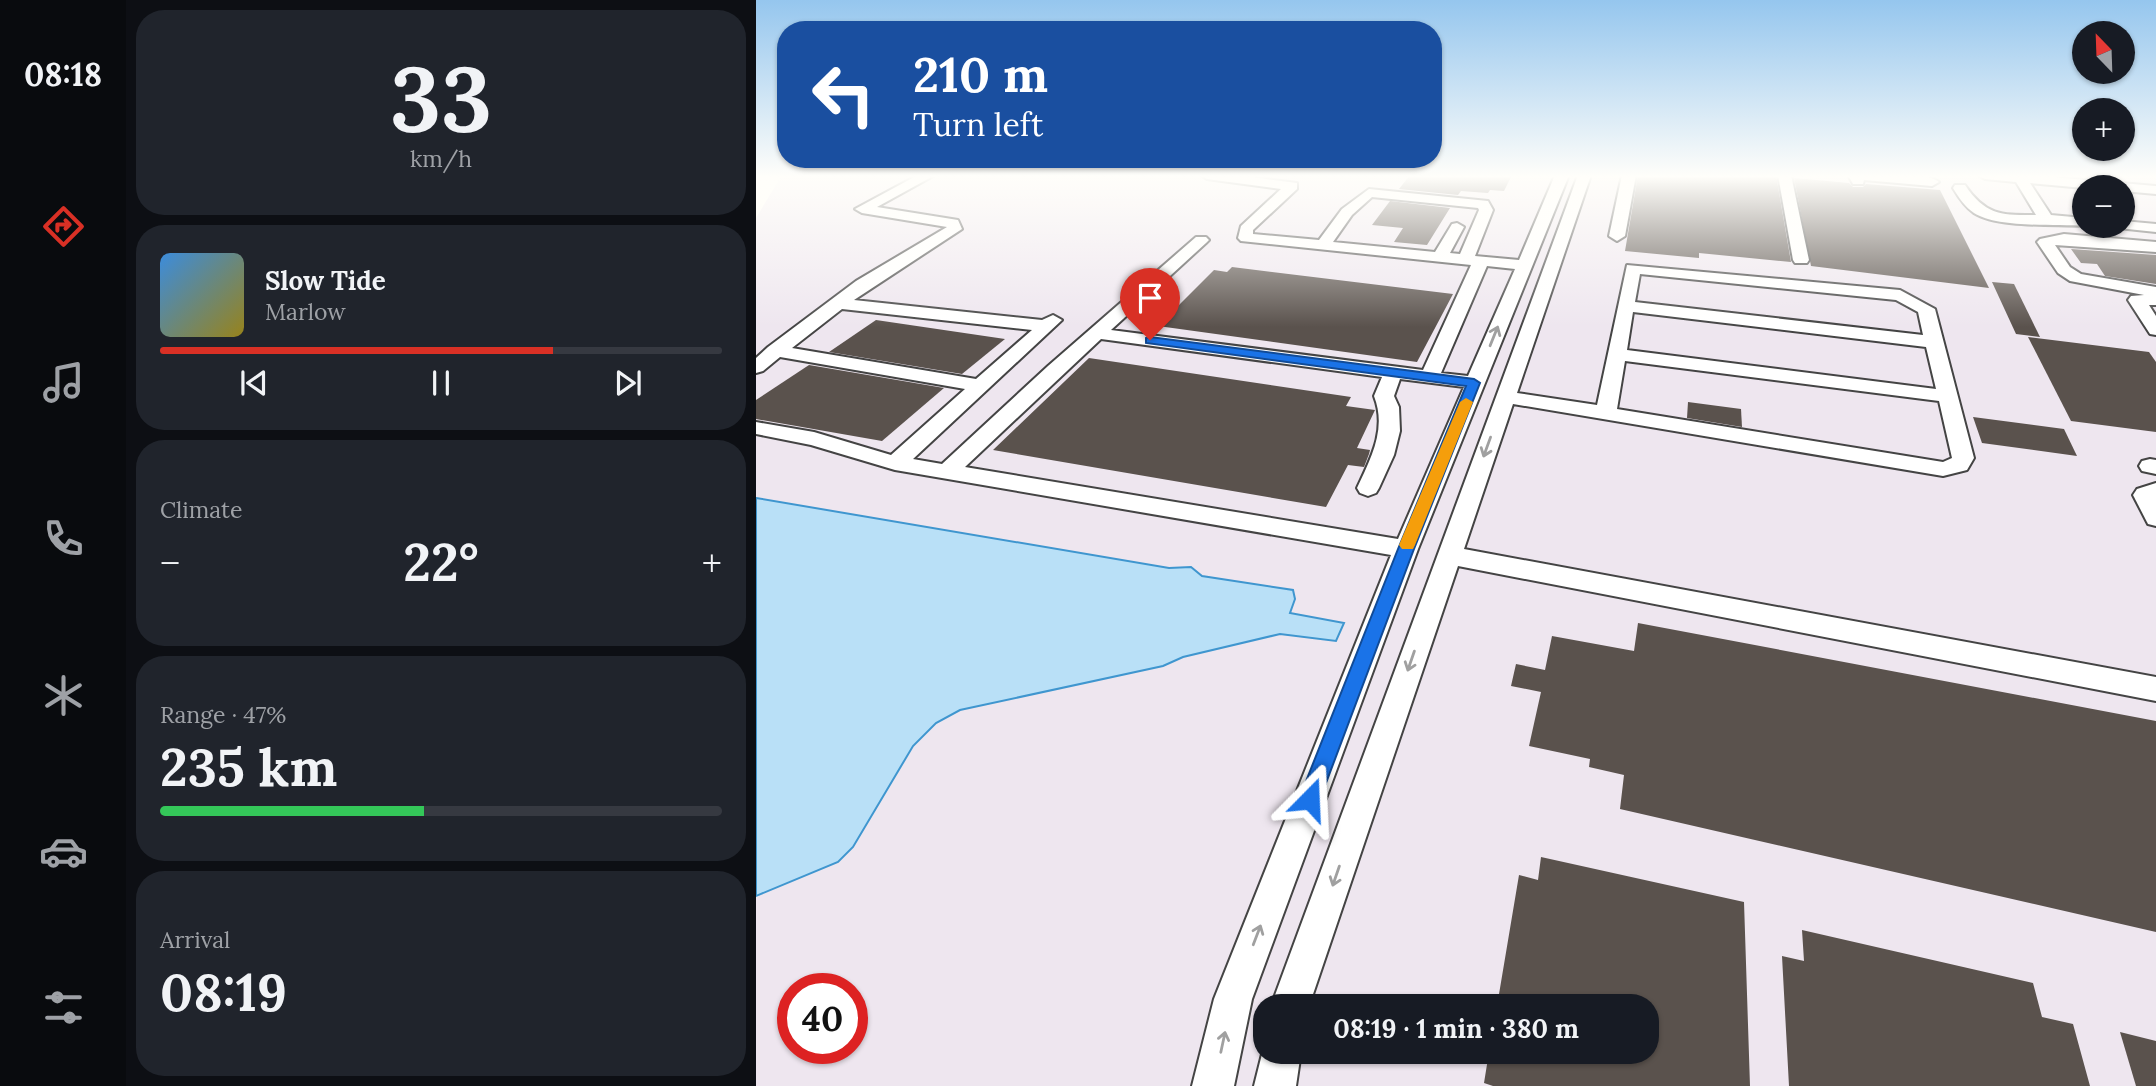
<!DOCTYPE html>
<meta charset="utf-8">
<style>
body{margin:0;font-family:Lora,serif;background:#20242c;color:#f1f3f6;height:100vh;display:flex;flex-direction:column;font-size:26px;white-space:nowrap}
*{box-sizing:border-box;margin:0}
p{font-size:23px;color:#9ea1a6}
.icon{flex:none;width:38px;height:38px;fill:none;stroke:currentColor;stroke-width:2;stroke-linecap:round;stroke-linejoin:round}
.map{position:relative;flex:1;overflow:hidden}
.sheet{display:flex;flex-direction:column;gap:10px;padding:10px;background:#0d0f14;width:630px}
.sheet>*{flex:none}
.hud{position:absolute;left:21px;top:21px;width:665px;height:147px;border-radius:28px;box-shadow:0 2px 5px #0004;background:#1a4fa0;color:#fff;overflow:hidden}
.needle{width:46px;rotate:337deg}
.fabs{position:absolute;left:1316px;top:21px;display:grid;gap:14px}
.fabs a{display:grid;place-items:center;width:63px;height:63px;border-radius:50%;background:#171b24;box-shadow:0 2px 5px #0004;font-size:35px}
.speed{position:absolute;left:21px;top:973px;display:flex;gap:14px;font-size:35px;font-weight:700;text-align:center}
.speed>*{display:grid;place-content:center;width:91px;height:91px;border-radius:50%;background:#171b24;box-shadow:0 2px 5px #0004;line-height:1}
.speed .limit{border:10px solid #d22;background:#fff;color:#111}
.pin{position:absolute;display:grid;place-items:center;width:60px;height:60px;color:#fff;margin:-72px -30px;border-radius:50% 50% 50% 0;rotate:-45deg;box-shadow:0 0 7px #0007}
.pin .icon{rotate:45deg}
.me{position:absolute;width:77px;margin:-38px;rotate:21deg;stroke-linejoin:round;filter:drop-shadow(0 0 5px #0008)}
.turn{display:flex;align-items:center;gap:24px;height:147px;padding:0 21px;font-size:32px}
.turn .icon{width:91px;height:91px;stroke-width:2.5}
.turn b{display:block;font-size:49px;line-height:60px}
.big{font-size:52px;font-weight:700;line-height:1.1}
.sheet .widget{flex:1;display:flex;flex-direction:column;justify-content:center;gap:10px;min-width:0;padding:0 24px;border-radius:28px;background:#20242c}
.sheet .dial{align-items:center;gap:0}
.dial b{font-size:91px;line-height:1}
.song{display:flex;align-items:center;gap:21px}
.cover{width:84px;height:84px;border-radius:10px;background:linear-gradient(135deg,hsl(210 70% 55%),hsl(50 70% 35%))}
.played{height:7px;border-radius:4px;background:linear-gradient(90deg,#d93025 70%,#363941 70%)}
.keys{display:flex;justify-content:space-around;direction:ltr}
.heat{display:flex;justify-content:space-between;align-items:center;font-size:38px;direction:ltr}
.charge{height:10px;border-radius:5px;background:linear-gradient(90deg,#34c759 47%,#363941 0)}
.trip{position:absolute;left:497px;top:994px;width:406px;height:70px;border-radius:28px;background:#171b24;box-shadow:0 2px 5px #0004;font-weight:700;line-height:70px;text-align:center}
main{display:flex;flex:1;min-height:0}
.menu{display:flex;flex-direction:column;width:126px;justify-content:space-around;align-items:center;background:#090b0e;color:#9ea1a6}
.menu .icon{width:49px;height:49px}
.menu .on{color:#d93025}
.menu b{font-size:32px;color:#f1f3f6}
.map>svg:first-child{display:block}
</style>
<main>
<nav class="menu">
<b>08:18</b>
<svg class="icon on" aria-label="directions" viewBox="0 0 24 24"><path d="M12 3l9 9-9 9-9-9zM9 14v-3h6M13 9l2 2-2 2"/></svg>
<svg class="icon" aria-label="music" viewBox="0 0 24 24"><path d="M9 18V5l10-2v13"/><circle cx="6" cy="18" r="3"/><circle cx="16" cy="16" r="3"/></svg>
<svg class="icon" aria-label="phone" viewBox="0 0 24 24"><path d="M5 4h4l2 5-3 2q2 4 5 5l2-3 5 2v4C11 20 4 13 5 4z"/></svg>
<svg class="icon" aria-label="climate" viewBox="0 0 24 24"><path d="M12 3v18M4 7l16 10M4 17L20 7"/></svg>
<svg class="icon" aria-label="car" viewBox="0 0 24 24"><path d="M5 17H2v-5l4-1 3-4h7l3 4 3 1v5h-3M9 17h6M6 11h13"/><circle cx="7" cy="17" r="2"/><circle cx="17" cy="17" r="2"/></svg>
<svg class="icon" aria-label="filters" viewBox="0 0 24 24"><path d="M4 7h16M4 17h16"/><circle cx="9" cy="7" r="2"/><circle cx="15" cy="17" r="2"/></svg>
</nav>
<section class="sheet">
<div class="widget dial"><b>33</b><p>km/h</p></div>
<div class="widget">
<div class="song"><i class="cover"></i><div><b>Slow Tide</b><p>Marlow</p></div></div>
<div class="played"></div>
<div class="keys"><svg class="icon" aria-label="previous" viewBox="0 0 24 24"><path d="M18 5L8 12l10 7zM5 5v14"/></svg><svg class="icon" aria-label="pause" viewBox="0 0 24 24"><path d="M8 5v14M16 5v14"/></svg><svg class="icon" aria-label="next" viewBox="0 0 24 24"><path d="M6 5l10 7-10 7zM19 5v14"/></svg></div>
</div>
<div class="widget"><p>Climate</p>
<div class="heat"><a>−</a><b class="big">22°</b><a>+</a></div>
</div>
<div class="widget"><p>Range · 47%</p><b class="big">235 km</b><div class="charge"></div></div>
<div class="widget"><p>Arrival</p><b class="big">08:19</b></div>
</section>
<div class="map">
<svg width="1400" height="1086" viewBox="0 0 1400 1086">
<rect width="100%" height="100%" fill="#fffdf5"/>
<path fill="#eee6ef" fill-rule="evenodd" d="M 26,175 L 1400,175 L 1400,1086 L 0,1086 L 0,218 ZM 1328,187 L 1367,187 L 1367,226 L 1328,226 ZM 37,989 L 96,989 L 96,1048 L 37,1048 ZM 509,1006 L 891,1006 L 891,1052 L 509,1052 Z"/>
<polygon fill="#b9e0f7" stroke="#3f96cf" stroke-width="2" points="0,498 413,568 435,567 446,576 537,590 539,599 534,613 588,623 580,641 524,634 427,657 407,666 204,710 180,723 157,746 97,847 82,862 0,896"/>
<g fill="#5a524d">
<polygon points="654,175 756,175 748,191 734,190 732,193 705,191 702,195 643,189"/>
<polygon points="882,175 1020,175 1035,262 943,253 943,258 869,251"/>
<polygon points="1038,178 1093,183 1097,187 1107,187 1110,184 1184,190 1233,288 1055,266"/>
<polygon points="634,201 694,208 671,245 638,242 647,228 616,225"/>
<polygon points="1315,249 1400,255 1400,284 1349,276 1341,264 1325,263"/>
<polygon points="476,267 697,294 661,362 402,326 458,270 471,272"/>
<polygon points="1236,282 1258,284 1284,337 1260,334"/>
<polygon points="120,320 249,339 206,374 73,352"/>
<polygon points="1272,337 1393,352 1400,362 1400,432 1315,421"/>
<polygon points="333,358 595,397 590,406 619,410 601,448 614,450 613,454 608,467 592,465 570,507 237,450"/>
<polygon points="53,365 188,388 126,441 0,419 0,400"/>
<polygon points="932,402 985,409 986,427 931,418"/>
<polygon points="1217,417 1308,429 1321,456 1226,443"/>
<polygon points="882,623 1400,721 1400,932 864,809 868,775 833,767 834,759 773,746 785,692 755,686 760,664 789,670 796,636 878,651"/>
<polygon points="785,857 988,902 994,1086 737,1086 728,1083 733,1052 891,1052 891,1006 741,1006 763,875 782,880"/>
<polygon points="1046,930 1277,983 1286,1017 1317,1024 1334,1086 1033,1086 1026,956 1048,961"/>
<polygon points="1364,1032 1400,1041 1400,1086 1380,1086"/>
</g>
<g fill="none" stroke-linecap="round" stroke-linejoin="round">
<g stroke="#444" stroke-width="4">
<g id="minor">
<path d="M 162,175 L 179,175 L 121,207 L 202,220 L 206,229 L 98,300 L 286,320 L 297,315 L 306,320 L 157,459 L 186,464 L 292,366 L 440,237 L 450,237 L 453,240 L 450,243 L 355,330 L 667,370 L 715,265 L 485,241 L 482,238 L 485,226 L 525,189 L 451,179 L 445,175 L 481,175 L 541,183 L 541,189 L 497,230 L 497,234 L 563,240 L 586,209 L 613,189 L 732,201 L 737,210 L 719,256 L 763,260 L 799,175 L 813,175 L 662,549 L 496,999 L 478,1086 L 436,1086 L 458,999 L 635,555 L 139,470 L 55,445 L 0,434 L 0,422 L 58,432 L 135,455 L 209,389 L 24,357 L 7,371 L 0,373 L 0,358 L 12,347 L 100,281 L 191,227 L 106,213 L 99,209 ZM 616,197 L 722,208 L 723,210 L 704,254 L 694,253 L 708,227 L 701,223 L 696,224 L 679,252 L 577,242 L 596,215 ZM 731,266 L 759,269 L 712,376 L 685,373 ZM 86,309 L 276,330 L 220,379 L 36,348 ZM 345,339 L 626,377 L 618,396 C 631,429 615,458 601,488 L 604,493 L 612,496 L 620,493 L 623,488 L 638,455 L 644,431 L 643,407 L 638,396 L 644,379 L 708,387 L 642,539 L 209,467 Z"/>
<path d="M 822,175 L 835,175 L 761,393 L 841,405 L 871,265 L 1144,290 L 1179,309 L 1218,458 L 1211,470 L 1187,476 L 757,404 L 708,549 L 1400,677 L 1400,701 L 702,566 L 553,1006 L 515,1006 ZM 884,274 L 1140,300 L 1162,312 L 1167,335 L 879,302 ZM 877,312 L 1170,347 L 1180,389 L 871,350 ZM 869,361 L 1183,401 L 1196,458 L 1187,462 L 861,409 Z"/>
<polygon points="866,175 880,175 869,236 861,241 853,236"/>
<polygon points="1022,175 1035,175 1053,260 1051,263 1039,263 1037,260"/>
<path d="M 1092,175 C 1112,174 1168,170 1183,182 L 1176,186 L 1108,180 L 1107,184 L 1097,184 Z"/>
<path d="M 1222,175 L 1273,175 L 1400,186 L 1400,194 L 1367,191 L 1367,187 L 1328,188 L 1274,183 L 1295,215 L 1328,218 L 1328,226 L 1331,226 L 1328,226 C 1299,224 1241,228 1218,213 C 1209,207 1203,198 1197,188 L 1199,185 L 1209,185 C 1230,216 1246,215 1280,215 L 1260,182 L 1229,179 Z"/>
<polygon points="1367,221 1400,224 1400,232 1362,228 1360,226 1367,226"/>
<polygon points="1308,234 1400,242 1400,252 1299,245 1314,267 1325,274 1400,287 1400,305 1393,305 1400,316 1400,335 1394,334 1372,300 1375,296 1388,295 1314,281 1302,273 1281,242 1284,239"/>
<polygon points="1394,459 1400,460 1400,474 1386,471 1383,466 1386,461"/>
<polygon points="1400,483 1400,526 1392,524 1377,495 1381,489"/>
<polygon points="509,1042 509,1052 545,1052 540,1086 498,1086"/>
</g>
</g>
<use href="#minor" fill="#fff" fill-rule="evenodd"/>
</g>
<defs><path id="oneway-shaft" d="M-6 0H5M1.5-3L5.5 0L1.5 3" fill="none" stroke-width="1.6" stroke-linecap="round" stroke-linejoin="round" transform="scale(1.75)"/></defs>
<g stroke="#a0a0a0">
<use href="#oneway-shaft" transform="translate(738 336) rotate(-68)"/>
<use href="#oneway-shaft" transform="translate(731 447) rotate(110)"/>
<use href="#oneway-shaft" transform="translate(655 661) rotate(109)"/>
<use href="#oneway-shaft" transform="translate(580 876) rotate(109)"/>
<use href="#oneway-shaft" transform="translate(501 935) rotate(-69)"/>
<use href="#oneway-shaft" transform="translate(467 1042) rotate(-78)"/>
</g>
<linearGradient id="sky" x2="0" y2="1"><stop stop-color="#95c6ee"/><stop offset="0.54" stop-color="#fffefa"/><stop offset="1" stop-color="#fffefa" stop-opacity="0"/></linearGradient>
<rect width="1400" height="327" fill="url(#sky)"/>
<polygon fill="#1a73e8" stroke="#114b97" stroke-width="2" points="394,337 718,379 724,383 658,549 564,799 561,806 554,809 546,806 543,799 642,549 710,386 390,343 390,338"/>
<polygon fill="#f59e0b" points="710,398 717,402 659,545 657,549 646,549 643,545 704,402"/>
</svg>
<div class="fabs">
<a><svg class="needle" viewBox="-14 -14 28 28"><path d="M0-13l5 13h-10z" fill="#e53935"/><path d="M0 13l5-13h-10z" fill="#9ea1a6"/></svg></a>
<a>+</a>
<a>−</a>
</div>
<div class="speed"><div class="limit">40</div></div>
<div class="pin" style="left:394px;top:340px;background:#d93025"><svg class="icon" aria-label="arrive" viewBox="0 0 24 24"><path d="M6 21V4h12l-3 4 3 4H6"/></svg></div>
<svg class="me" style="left:554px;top:799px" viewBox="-20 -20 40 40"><path d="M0-17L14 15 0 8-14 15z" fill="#1a73e8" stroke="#fff" stroke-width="4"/></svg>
<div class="trip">08:19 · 1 min · 380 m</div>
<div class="hud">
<div class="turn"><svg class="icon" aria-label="left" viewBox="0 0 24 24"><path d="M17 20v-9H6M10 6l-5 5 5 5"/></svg><div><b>210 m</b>Turn left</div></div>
</div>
</div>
</main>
